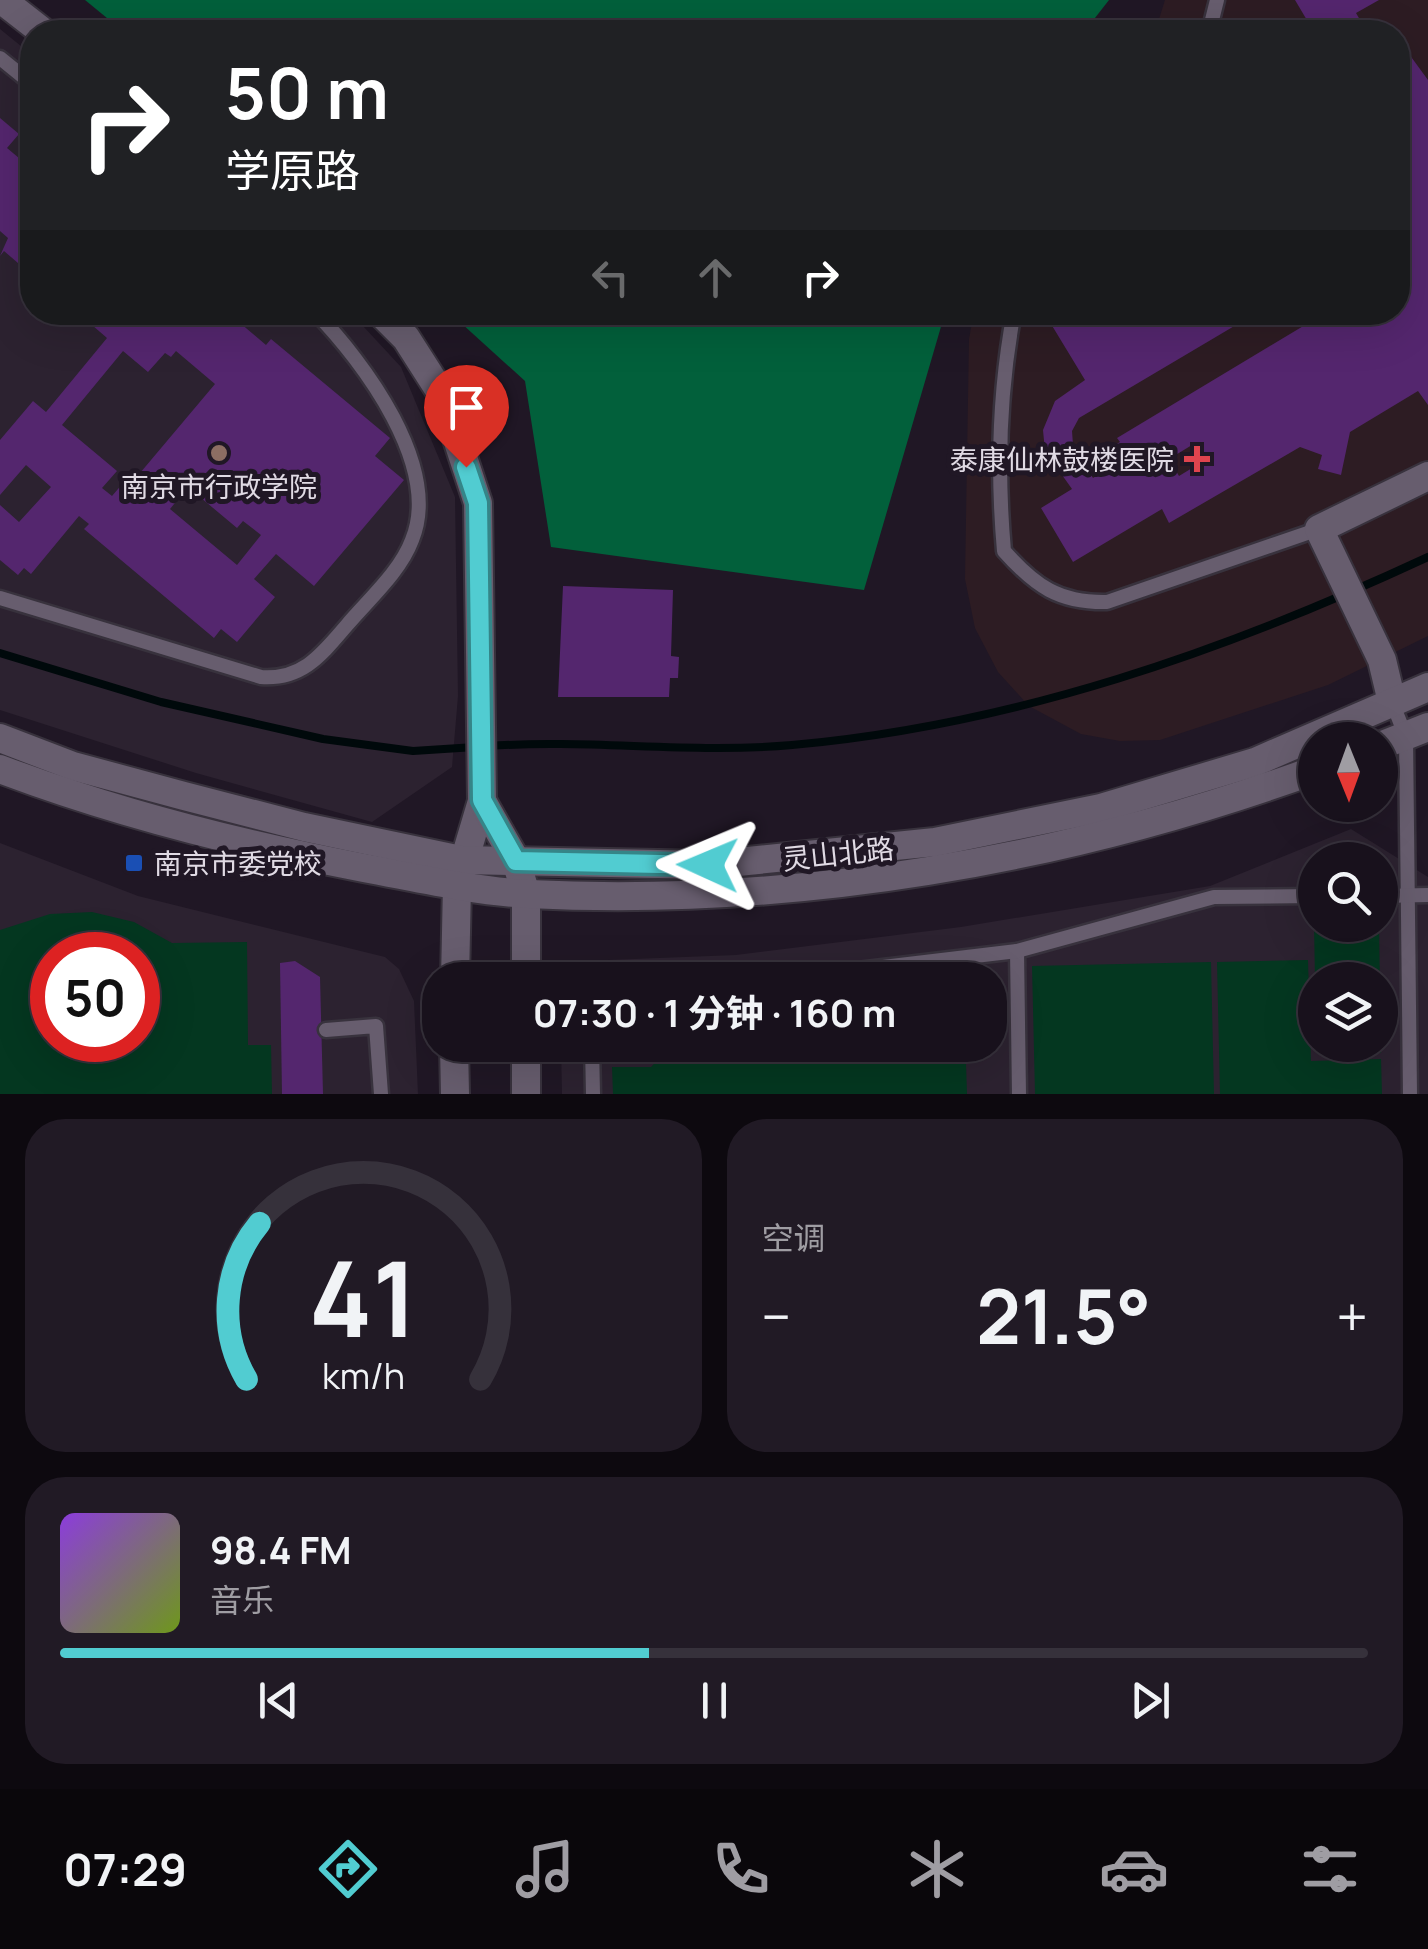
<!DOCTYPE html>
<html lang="zh">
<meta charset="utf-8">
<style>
body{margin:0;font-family:Manrope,"Noto Sans SC",sans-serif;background:#211a25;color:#f1f3f6;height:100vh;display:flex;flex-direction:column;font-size:38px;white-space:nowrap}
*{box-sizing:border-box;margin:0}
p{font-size:32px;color:#9f9da3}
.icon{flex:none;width:55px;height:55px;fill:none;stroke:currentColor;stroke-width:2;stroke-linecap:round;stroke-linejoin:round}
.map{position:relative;height:1094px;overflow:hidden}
.panel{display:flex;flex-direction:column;gap:25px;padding:25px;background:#0d090f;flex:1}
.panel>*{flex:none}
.top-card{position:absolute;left:20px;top:20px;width:1390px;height:305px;border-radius:40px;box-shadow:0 10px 40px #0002,0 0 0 2px #36313b;background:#202124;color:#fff;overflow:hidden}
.needle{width:65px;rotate:179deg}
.fabs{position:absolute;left:1298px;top:722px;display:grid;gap:20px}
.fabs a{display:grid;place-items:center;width:100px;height:100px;border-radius:50%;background:#18111c;box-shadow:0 10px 40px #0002,0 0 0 2px #36313b;font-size:50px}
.speed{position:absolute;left:30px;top:932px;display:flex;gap:20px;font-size:50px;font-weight:700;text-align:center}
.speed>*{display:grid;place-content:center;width:130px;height:130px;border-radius:50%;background:#18111c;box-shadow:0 10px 40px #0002,0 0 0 2px #36313b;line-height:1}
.speed .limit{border:15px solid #d22;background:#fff;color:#111}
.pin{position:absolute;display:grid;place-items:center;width:85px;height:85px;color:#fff;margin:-102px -42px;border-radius:50% 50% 50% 0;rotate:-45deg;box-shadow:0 0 10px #0007}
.pin .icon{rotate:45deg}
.me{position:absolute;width:110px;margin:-55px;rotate:271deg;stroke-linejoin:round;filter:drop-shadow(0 0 8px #0008)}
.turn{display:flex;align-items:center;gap:35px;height:210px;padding:0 40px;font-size:45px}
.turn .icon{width:130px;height:130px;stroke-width:2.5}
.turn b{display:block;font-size:70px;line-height:85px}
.lanes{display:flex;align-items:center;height:95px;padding:0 40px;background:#0003;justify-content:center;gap:50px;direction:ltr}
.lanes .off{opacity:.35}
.big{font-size:75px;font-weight:700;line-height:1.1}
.panel .card{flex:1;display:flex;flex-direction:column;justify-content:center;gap:15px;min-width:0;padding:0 35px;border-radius:40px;background:#211a25}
.panel .dial{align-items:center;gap:0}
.dial svg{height:260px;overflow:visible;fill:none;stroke:#36313b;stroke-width:7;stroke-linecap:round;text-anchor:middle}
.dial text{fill:#f1f3f6;stroke:none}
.song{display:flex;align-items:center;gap:30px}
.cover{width:120px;height:120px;border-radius:15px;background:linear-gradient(135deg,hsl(270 70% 55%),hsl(80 70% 35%))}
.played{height:10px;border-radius:5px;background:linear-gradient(90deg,#51ccd1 45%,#36313b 45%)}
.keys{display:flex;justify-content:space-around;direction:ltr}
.heat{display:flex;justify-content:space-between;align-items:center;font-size:55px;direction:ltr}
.panel .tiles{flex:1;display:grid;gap:25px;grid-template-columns:1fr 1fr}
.card:last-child{grid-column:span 2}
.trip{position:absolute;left:422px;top:962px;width:585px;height:100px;border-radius:40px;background:#18111c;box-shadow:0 10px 40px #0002,0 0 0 2px #36313b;font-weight:700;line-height:100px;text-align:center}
.tabs{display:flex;height:160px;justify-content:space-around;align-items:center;background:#0a070b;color:#9f9da3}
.tabs .icon{width:70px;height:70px}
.tabs .active{color:#51ccd1}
.tabs b{font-size:45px;color:#f1f3f6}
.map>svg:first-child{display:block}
</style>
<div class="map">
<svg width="1428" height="1094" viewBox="0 0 1428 1094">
<rect width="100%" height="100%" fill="#201725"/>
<g fill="#2c2230" fill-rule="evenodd">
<polygon points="0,29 32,55 32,312 351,313 401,367 455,497 458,696 452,767 372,822 196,773 0,710"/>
<path d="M 1351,829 L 1428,877 L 1428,1094 L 562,1094 L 561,1045 L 990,1045 L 990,980 L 568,980 L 576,967 L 608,960 L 736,955 L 961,927 L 1210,886 ZM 1315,860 L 1380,860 L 1380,925 L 1315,925 ZM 1315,980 L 1380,980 L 1380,1045 L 1315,1045 Z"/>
<path d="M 0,843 L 138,896 L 385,957 L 399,969 L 414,1001 L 418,1094 L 0,1094 ZM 52,955 L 138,955 L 138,1040 L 52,1040 Z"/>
</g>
<polygon fill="#2d1c23" points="1165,0 1428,0 1428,636 1328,685 1160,740 1120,741 1081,734 1029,706 998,672 975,628 965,579 969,339 974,312 1398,312 1398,32 1155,32"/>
<g fill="#043720" fill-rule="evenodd">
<path d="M 92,912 L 134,922 L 172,943 L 247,942 L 248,1045 L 271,1045 L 272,1094 L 0,1094 L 0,930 L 50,914 ZM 138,955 L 138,1040 L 52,1040 L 52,955 Z"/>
<polygon points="1314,924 1379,925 1381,1053 1317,1054 1317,1045 1380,1045 1380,980 1315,980"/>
<polygon points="1308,960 1311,1061 1381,1059 1382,1094 1220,1094 1217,962"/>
<polygon points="1211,962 1214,1094 1035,1094 1032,966"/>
<polygon points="672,1045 896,1045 914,1063 966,1063 967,1094 613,1094 612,1067 651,1067"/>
</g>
<g fill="#02603b">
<polygon points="85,0 1109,0 1084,32 124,32"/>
<polygon points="450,313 945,313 864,590 551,547 525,381"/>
</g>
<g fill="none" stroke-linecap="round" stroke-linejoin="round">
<g stroke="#00090b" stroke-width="8">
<polyline points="0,653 161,702 323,739 413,751 475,747"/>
<path d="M 489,746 C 589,739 691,754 792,745 C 1015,725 1226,651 1428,557"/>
</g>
</g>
<g fill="#54266e" fill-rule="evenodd">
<polygon points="1295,0 1379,0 1356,13 1367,32 1314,32"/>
<path d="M 1409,54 L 1428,80 L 1428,405 L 1418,391 L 1350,432 L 1341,475 L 1318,469 L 1322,455 L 1300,447 L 1169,523 L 1162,509 L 1073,562 L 1041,508 L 1072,489 L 1045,451 L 1043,430 L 1055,401 L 1085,380 L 1048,319 L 1059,312 L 1258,312 L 1079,418 L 1072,431 L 1073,445 L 1093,478 L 1104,471 L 1096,456 L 1120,442 L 1117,438 L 1305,325 L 1298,312 L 1398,312 L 1398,61 ZM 1192,445 L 1202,462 L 1179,476 L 1169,459 Z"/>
<polygon points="0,118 19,134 7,148 32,169 32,275 4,251 0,256 8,238 0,231"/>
<path d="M 77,312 L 227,312 L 266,345 L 271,339 L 390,438 L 375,456 L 404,480 L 314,586 L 276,554 L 254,579 L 275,597 L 237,642 L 221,629 L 214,638 L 84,529 L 89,524 L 79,516 L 31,574 L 24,568 L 18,575 L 0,560 L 0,505 L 19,522 L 51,487 L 26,465 L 0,495 L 0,440 L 33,401 L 46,412 L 107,338 ZM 123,351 L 148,372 L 165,353 L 171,357 L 176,351 L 215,384 L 135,479 L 130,475 L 112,496 L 102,488 L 117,471 L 62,425 ZM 188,487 L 237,528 L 243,521 L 261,535 L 237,565 L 170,509 Z"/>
<polygon points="563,586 673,590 671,656 679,657 678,678 670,678 669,697 558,697"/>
<polygon points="295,961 320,977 323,1094 282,1094 280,963"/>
</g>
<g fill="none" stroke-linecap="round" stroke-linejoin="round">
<g stroke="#38323d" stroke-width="19">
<g id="service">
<polyline points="1209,32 1217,0"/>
<polyline points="0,58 32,84"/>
<path d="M 1014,312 C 999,391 997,472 1004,551 C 1035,586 1059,603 1107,602 L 1319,529"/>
<path d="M 0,598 L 261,677 C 303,680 322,654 347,625 C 369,599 400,572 412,540 C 442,467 364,362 315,312"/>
<polyline points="1392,702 1406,737 1410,1094"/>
<polyline points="1380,896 1428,895"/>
<polyline points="1017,951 1019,1094"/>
<polyline points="774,980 1017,951 1214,897 1315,896"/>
<polyline points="326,1030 376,1026 381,1094"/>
<polyline points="592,1045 593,1094"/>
</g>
</g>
<g stroke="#38323d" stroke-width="32">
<polyline id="minor" points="1392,702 1382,660 1319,529 1428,476"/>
</g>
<g stroke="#38323d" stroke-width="32">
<g id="tertiary">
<polyline points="2,0 43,32"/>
<polyline points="380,312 406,338 443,396 478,503 482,801 457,885 455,980"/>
<polyline points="482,801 516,861 526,894 526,980"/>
<polyline points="454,1045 455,1094"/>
<polyline points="526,1045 526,1094"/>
</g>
</g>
<g stroke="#38323d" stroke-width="32">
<g id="secondary">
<polyline points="0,738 73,766 184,796 304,827 461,860 708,865 935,842 1101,808 1255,762 1428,687"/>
<polyline points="1380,746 1428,727"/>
<path d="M 0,769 C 119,814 239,844 364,868 C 418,878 473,891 528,894 C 796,907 1064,861 1315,770"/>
</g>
</g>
<use href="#service" stroke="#675d6e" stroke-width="14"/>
<use href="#minor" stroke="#675d6e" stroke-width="28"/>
<use href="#tertiary" stroke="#675d6e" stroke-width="28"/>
<use href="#secondary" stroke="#675d6e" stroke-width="28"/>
</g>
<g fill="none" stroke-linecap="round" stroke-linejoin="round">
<g stroke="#358588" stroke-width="25">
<polyline id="route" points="466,467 478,503 482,800 516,861 708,865"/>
</g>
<use href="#route" stroke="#51ccd1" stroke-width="18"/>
</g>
<circle fill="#8d6e63" stroke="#201725" stroke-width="4" cx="219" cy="453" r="10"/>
<path fill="#e0444e" stroke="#201725" stroke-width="4" d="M1192 444h10v10h10v10h-10v10h-10v-10h-10v-10h10z"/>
<rect fill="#1a4fb4" stroke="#201725" stroke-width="4" x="124" y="853" width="20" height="20" rx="5"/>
<g text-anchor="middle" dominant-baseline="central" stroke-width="10" stroke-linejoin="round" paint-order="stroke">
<g font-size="28" fill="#e0dae4" stroke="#201725" text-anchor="end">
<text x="1174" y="459">泰康仙林鼓楼医院</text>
<text x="219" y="486" text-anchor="middle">南京市行政学院</text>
<text x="154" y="863" text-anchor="start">南京市委党校</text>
</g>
<g font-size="28" fill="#e0dae4" stroke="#201725">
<text transform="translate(838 853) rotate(-6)">灵山北路</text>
</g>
</g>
</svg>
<div class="fabs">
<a><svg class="needle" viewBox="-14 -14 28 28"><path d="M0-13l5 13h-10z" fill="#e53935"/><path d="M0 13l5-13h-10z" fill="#9f9da3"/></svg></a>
<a><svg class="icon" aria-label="search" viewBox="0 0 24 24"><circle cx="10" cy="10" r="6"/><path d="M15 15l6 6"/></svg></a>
<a><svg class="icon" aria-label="layers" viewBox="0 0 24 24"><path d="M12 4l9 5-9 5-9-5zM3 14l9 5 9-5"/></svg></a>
</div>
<div class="speed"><div class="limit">50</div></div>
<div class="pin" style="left:466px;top:467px;background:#d93025"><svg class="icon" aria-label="arrive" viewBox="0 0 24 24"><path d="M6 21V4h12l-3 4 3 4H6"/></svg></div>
<svg class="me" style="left:708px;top:865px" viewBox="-20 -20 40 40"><path d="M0-17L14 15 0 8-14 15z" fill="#51ccd1" stroke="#fff" stroke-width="4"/></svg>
<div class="trip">07:30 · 1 分钟 · 160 m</div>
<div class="top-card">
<div class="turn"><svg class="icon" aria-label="right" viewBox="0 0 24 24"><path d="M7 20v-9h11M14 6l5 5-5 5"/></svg><div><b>50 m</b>学原路</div></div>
<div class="lanes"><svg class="icon off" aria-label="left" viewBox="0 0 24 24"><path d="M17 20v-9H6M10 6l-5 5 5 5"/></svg><svg class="icon off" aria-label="ahead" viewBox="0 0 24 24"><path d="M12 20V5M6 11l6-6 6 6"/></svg><svg class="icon" aria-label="right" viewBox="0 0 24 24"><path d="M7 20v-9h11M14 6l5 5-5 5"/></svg></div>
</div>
</div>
<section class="panel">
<div class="tiles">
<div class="card dial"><svg viewBox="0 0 100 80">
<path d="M14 69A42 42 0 1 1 86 69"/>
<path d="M14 69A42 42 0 0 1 18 21" stroke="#51ccd1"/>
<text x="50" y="56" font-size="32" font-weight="700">41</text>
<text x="50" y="72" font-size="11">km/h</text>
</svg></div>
<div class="card"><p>空调</p>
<div class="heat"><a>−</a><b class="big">21.5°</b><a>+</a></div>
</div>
<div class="card">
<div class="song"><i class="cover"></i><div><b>98.4 FM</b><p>音乐</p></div></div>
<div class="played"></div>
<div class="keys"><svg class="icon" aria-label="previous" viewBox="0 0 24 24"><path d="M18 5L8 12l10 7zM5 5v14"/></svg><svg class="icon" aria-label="pause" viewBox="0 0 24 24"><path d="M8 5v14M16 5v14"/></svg><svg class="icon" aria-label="next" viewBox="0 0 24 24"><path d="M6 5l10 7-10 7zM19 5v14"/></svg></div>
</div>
</div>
</section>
<nav class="tabs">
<b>07:29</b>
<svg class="icon active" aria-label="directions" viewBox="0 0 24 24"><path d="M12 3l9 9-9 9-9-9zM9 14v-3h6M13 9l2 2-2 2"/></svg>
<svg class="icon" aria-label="music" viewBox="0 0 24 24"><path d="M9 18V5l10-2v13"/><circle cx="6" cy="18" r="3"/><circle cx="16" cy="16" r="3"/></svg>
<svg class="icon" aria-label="phone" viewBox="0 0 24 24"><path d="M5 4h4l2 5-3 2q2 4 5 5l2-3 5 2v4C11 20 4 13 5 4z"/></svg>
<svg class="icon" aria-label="climate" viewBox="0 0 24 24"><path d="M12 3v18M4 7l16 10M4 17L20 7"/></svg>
<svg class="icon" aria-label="car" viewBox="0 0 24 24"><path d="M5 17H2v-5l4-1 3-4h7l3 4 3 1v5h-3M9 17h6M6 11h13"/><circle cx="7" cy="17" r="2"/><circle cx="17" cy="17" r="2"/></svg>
<svg class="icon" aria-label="filters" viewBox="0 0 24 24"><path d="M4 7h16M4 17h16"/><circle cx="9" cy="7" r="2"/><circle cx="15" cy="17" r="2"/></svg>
</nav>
